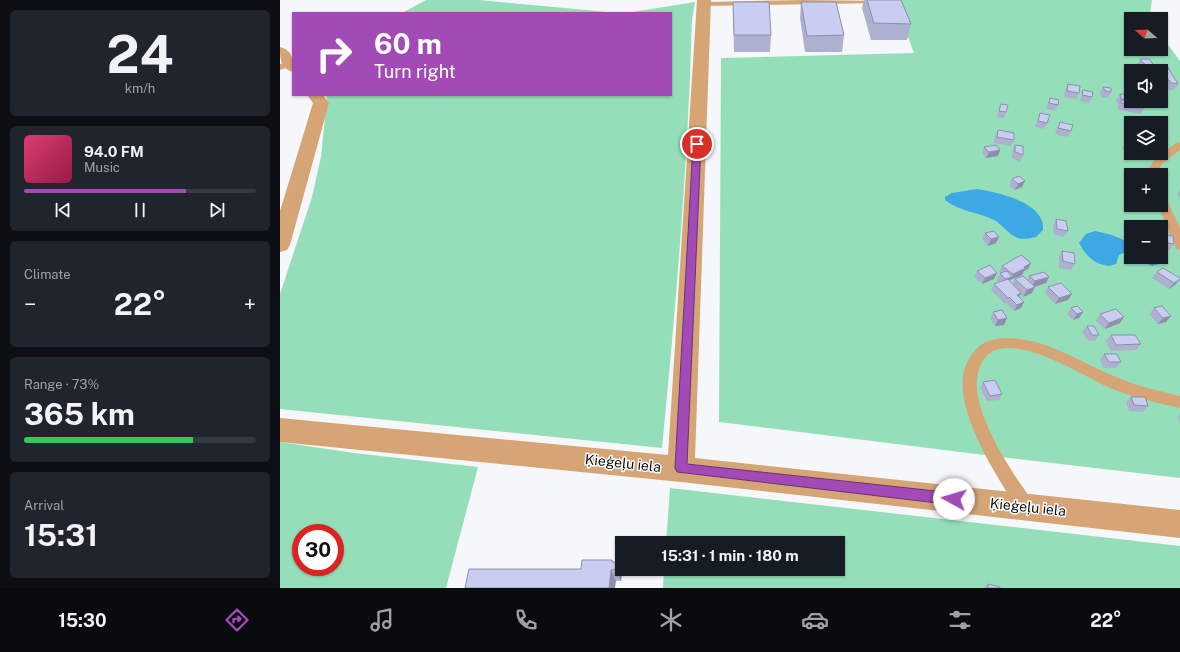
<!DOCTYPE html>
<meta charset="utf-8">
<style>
body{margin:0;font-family:"Public Sans",sans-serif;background:#20242c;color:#f1f3f6;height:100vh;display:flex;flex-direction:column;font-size:15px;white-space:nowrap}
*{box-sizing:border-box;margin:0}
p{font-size:13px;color:#9ea1a6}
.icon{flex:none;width:22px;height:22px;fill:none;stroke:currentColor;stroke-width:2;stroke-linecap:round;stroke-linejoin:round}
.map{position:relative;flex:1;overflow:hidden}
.drawer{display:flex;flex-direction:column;gap:10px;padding:10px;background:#0d0f14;width:280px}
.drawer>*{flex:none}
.top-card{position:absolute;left:12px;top:12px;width:380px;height:84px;border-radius:0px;box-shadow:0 1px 3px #0004;background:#a24bb7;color:#fff;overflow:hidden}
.needle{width:26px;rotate:289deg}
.buttons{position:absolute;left:844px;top:12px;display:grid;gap:8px}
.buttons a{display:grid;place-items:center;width:44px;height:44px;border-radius:0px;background:#171b24;box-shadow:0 1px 3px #0004;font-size:20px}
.speed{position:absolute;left:12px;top:524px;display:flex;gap:8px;font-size:20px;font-weight:700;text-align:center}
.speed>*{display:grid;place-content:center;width:52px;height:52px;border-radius:50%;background:#171b24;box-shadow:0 1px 3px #0004;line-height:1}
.speed .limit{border:6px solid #d22;background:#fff;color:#111}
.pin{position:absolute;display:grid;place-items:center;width:34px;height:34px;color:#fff;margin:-17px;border:2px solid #fff;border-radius:50%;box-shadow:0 1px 4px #0007}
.me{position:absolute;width:44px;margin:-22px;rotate:276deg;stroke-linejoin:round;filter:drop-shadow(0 0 3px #0008)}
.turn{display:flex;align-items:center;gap:14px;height:84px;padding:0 16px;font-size:18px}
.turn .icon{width:52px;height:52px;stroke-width:2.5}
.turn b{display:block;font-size:28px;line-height:34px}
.big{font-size:30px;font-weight:700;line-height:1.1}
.drawer .card{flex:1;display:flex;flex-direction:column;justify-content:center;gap:6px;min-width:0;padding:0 14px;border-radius:6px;background:#20242c}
.drawer .dial{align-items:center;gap:0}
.dial b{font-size:52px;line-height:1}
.song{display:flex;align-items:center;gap:12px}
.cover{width:48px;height:48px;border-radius:6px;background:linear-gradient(135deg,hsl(340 70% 55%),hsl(340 70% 35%))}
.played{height:4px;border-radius:2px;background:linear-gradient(90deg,#a24bb7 70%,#363941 70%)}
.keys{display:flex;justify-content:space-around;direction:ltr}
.heat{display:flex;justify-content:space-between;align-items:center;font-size:22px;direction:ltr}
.charge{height:6px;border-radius:3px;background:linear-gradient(90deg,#34c759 73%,#363941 0)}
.trip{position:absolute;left:335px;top:536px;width:230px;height:40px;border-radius:0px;background:#171b24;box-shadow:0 1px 3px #0004;font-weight:700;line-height:40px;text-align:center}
.tab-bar{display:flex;height:64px;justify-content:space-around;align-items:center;background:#090b0e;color:#9ea1a6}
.tab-bar .icon{width:28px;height:28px}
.tab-bar .current{color:#a24bb7}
.tab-bar b{font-size:18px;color:#f1f3f6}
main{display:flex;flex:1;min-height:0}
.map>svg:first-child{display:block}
</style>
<main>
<section class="drawer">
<div class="card dial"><b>24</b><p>km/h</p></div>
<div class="card">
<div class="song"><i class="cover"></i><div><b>94.0 FM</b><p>Music</p></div></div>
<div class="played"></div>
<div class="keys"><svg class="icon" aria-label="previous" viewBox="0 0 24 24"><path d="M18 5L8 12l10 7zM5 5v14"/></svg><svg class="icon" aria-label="pause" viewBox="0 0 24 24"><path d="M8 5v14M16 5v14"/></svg><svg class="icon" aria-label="next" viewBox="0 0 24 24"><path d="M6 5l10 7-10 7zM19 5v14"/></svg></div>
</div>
<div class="card"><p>Climate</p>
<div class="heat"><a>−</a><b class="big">22°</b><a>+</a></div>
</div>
<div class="card"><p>Range · 73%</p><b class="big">365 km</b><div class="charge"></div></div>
<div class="card"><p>Arrival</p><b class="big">15:31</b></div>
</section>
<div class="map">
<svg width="900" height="588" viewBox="0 0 900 588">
<rect width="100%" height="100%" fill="#f6f7fa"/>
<g fill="#94dfba" fill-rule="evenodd">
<polygon points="146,0 199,0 339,13 122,13"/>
<path d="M 614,0 L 872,0 L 869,19 L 851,19 L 851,49 L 881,49 L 881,35 L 900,61 L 900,478 L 704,455 L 439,422 L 441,58 L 634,53 ZM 851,71 L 881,71 L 881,101 L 851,101 ZM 851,123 L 881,123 L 881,153 L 851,153 ZM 851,175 L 881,175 L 881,205 L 851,205 ZM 851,227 L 881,227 L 881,257 L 851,257 Z"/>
<path d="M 415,2 L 412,20 C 408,163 396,306 382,448 L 0,409 L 0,294 L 32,197 L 41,157 L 47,98 L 45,95 L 391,95 L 391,13 L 346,13 Z"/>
<path d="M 0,442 L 74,453 L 198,467 L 166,588 L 0,588 ZM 21,533 L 55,533 L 55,567 L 21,567 Z"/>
<polygon points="390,488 900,546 900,588 383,588 384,569 558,569 558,543 386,543"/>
</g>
<g fill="#3ca9e4">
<path d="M 697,189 C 715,192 755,200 762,221 C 763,223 763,227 763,230 L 756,237 C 751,238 743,240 738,238 C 729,235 723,226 716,221 C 699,212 680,212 665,200 L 665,197 L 672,193 Z"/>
<path d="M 815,231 L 832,235 L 851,243 L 851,257 L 876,257 L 882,263 L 872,266 L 843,253 L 839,255 L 836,264 L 829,266 C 814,264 807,257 799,243 L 806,234 Z"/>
</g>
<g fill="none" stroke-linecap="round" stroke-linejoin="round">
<g fill="#d6a576" fill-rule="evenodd">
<polygon points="523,0 606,1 602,3 424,6 420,4 424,2"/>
<polygon points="11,61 13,62 13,66 0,70 0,64"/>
<path d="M 900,142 L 900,150 L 882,164 L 876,175 L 866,175 C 870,160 884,152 896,143 Z"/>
<polygon points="881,196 885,197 887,200 900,228 900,250 896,249 878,205 881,205"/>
<path d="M 723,338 C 767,337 802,364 841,379 C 860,387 880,391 900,396 L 900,408 C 876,403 852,397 830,388 C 804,377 724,324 703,361 C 694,376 696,393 701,408 C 708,432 722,455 735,476 C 742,486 750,496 754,507 L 752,513 L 746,515 L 740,513 C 718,478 664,399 689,359 C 698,344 706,340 723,338 Z"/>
</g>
<g fill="#d6a576" fill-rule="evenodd">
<polygon points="417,0 431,0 415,458 900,510 900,538 401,482 0,442 0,418 388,455"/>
<path d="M 0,47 C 13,50 13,60 13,72 C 0,68 0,58 0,47 Z"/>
<polygon points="27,95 43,95 49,103 10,245 7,250 0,252 0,211 33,103"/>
</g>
</g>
<g fill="#aeb0d0">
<polygon points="584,0 621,0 631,24 627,40 591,40 582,8"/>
<polygon points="453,2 491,35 490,52 454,52"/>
<polygon points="521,2 564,35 562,52 525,52 520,18"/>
<polygon points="860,59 876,67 877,65 898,84 894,90 888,90 885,86 883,86 881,83 881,71 862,71 857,65"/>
<polygon points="788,84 799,93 796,99 784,97 785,90"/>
<polygon points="823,87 831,92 828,98 822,98 820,93"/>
<polygon points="803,90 812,97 809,103 800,101"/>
<polygon points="840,94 851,95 851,101 855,101 854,102 864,108 861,114 838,110 838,105 836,100"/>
<polygon points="770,98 778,105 775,111 766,109"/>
<polygon points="721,104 726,112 724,118 717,117 719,110"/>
<polygon points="760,113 767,123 764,129 755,127"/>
<polygon points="780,122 791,131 788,137 775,134"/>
<polygon points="718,130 734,140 731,146 714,143 715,136"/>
<polygon points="851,139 851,152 850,153 842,149 845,143"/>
<polygon points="735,145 743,155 740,162 732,158 732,151"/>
<polygon points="704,147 720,150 718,156 706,158 702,153"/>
<polygon points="732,179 745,181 742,187 735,190 729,186"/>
<polygon points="900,190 900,199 897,194"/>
<polygon points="776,219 788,231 784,237 774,235 773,226"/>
<polygon points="705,233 719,237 716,243 708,246 702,239"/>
<polygon points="881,234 894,244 890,250 881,249"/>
<polygon points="782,251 795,264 791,270 779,268 779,257"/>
<polygon points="751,263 748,269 744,271 742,275 730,280 730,281 732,284 735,279 747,280 749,276 769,277 766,283 755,287 752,293 743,297 741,294 739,297 744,302 741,308 734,311 726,303 725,304 711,290 714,284 720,282 717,280 721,273 719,272 722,266"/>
<polygon points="883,268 895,285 889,289 872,278 877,272"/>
<polygon points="697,271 714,279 702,284 694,277"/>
<polygon points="768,287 792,294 788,300 775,304 765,293"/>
<polygon points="791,308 803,312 799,318 793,320 787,314"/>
<polygon points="874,308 886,322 878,324 869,314"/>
<polygon points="713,312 724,325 715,326 710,318"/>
<polygon points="820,314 844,317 840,323 825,329 816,321"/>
<polygon points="807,326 819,335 815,341 808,341 802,332"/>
<polygon points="831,335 861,344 856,350 831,351 826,341"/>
<polygon points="824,354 841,362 836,368 824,368 820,360"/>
<polygon points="703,382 722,394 719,400 707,401 700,388"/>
<polygon points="851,397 868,406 863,412 849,411 846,402"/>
<polygon points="900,414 900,424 898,416"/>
<polygon points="332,560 333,562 342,574 341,581 336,581 301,569"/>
<polygon points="708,584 720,588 704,588"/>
</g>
<g fill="#8d90a9">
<polygon points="720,150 718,156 706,158 709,152"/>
<polygon points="745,181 742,187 735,190 738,184"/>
<polygon points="719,237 716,243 708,246 711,239"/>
<polygon points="751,263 748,269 744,271 742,275 730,280 729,283 722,285 725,279 731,277 733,274 744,267"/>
<polygon points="717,273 714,279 702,284 705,278"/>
<polygon points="769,277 766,283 751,288 755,281"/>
<polygon points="900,279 895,285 889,289 894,283"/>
<polygon points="755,287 752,293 743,297 747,290"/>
<polygon points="741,293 738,299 737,295"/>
<polygon points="792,294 788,300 775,304 779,298"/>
<polygon points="744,302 741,308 734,311 737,305"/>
<polygon points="803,312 799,318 793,320 797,314"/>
<polygon points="891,316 886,322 878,324 883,318"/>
<polygon points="844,317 840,323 825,329 829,323"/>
<polygon points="727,318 724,325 715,326 718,320"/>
<polygon points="337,562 342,574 341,581 336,569"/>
<polygon points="331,570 336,581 335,588 329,588"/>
</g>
<g fill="#cacdf2" stroke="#8d90a9">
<polygon points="587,0 621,0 631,24 594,23"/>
<polygon points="453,2 489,2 491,35 454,35"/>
<polygon points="521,2 556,2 564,35 527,36"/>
<polygon points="860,59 869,59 877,69 868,68"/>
<polygon points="877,65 887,66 898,84 891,83 889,80 886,80 883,75 888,75 881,74 881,71 880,71"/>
<polygon points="788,84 800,86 799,93 787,91"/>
<polygon points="823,87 831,88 831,92 825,91"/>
<polygon points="803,90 813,92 812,97 802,95"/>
<polygon points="840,94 851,95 851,99 841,99"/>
<polygon points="770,98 779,100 778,105 769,103"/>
<polygon points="841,100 864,103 864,108 841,103"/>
<polygon points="721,104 728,105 726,112 719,111"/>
<polygon points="760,113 770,115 767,123 758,121"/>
<polygon points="780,122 793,125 791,131 778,128"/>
<polygon points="718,130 734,133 734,140 717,137"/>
<polygon points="850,139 851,139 851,145 845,143"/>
<polygon points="716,145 720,150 709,152 704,147"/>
<polygon points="735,145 743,146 743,155 735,152"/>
<polygon points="739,176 745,181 738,184 732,179"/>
<polygon points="776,219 786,221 788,231 777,229"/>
<polygon points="714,231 719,237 711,239 705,233"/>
<polygon points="881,234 893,236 894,244 881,242"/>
<polygon points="782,251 794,253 795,264 783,261"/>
<polygon points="741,255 751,263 744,267 746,268 733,274 722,266"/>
<polygon points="710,265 717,273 705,278 697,271"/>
<polygon points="883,268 900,278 900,279 894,283 877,272"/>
<polygon points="727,271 732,277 725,279 720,273"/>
<polygon points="764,272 769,277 755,281 749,276"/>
<polygon points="743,276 755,287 747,290 735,279"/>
<polygon points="728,279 741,293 737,295 744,302 737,305 729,297 728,298 714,284"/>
<polygon points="781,283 792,294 779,298 768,287"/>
<polygon points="797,306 803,312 797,314 791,308"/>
<polygon points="882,306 891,316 883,318 874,308"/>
<polygon points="836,309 844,317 829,323 820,314"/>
<polygon points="722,310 727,318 718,320 713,312"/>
<polygon points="807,326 814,326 819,335 812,335"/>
<polygon points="831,335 855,335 861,344 836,345"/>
<polygon points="824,354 837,354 841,362 829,362"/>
<polygon points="715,380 722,394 710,396 703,382"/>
<polygon points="851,397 865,397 868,406 854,405"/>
<polygon points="302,560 332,560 332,562 337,562 336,569 331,570 329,588 185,588 189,569 301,569"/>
<polygon points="708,584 720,587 720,588 708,588"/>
</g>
<polygon fill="#a24bb7" stroke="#693177" points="417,141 421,144 407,464 674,493 679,495 680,499 679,503 674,505 397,472 395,468 413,144"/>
<g text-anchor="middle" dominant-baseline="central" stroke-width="3" stroke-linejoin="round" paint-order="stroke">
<g font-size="14" fill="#0c0d0d" stroke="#fff">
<text transform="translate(343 463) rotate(6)">Ķieģeļu iela</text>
<text transform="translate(748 507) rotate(6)">Ķieģeļu iela</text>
</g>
</g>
</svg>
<div class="buttons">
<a><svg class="needle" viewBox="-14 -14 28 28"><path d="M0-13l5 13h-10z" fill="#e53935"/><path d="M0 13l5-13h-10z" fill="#9ea1a6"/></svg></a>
<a><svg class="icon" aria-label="sound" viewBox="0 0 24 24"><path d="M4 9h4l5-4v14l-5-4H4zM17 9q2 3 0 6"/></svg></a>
<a><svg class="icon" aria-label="layers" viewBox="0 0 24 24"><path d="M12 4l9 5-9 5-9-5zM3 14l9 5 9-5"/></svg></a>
<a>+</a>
<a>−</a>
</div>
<div class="speed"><div class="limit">30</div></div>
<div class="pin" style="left:417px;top:144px;background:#d93025"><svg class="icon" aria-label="arrive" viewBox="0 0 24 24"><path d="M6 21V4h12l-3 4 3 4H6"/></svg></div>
<svg class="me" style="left:674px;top:499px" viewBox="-20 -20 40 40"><circle r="19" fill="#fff"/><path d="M0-13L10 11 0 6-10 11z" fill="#a24bb7"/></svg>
<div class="trip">15:31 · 1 min · 180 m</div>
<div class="top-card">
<div class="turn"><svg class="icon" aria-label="right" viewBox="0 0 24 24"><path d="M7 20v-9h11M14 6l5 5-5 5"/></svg><div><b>60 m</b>Turn right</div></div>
</div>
</div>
</main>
<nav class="tab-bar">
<b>15:30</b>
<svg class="icon current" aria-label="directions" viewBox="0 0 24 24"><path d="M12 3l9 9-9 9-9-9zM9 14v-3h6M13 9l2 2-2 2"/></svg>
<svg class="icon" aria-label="music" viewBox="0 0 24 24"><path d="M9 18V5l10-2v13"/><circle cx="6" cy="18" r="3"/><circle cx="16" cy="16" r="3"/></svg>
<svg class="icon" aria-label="phone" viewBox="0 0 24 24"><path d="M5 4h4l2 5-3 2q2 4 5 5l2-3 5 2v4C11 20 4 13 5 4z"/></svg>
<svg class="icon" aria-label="climate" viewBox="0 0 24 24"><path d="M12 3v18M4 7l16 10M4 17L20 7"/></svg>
<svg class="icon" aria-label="car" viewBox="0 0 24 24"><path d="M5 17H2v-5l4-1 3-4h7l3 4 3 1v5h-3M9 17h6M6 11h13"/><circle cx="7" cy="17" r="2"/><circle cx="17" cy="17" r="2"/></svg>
<svg class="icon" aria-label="filters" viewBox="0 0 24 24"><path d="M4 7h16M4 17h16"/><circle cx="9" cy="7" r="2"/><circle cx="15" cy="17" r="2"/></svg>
<b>22°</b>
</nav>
